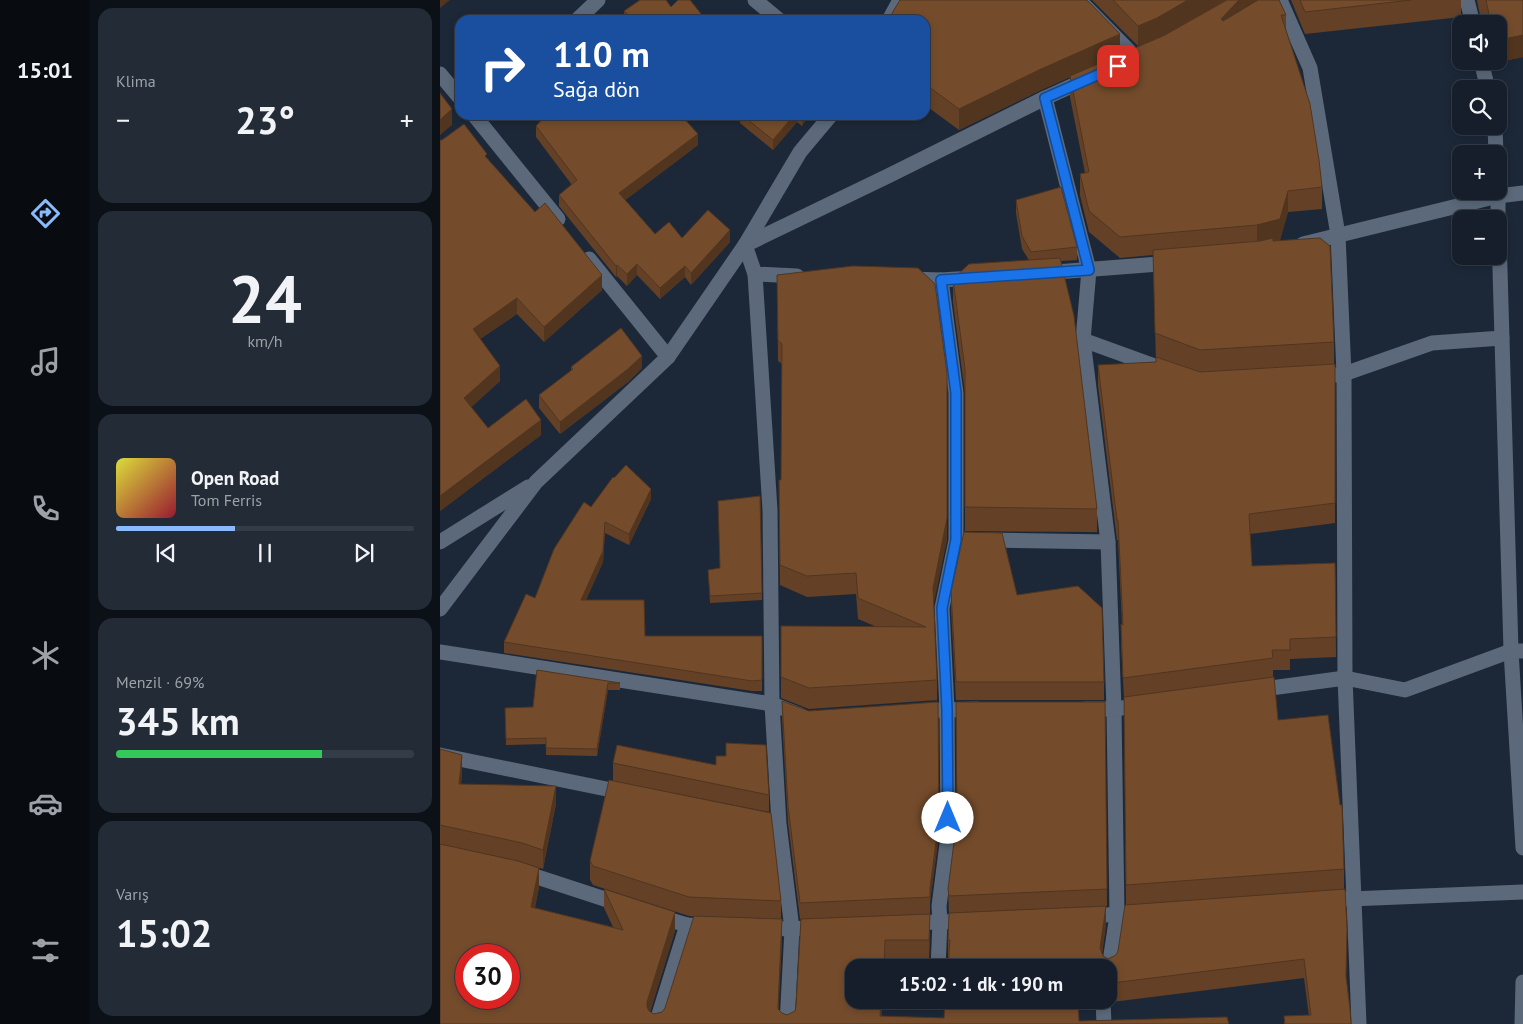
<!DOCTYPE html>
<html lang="tr">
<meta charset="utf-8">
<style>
body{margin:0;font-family:"PT Sans",sans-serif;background:#222b36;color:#f1f3f6;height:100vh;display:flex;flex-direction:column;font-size:19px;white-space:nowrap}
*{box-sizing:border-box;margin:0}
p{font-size:16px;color:#9da2a8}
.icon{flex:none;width:28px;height:28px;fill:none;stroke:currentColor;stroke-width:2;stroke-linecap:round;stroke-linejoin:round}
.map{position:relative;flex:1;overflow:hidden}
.panel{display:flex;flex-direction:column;gap:8px;padding:8px;background:#0c1017;width:350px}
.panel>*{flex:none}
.hud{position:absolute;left:15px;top:15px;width:475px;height:105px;border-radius:15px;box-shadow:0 2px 8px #0003,0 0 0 1px #343c47;background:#1a4fa0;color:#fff;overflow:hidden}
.tools{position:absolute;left:1012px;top:15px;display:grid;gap:10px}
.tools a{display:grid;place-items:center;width:55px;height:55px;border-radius:10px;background:#151e2a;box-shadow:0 2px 8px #0003,0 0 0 1px #343c47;font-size:25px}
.speed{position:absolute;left:15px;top:944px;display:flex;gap:10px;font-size:25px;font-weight:700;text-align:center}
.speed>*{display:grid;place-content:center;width:65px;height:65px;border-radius:50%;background:#151e2a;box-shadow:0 2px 8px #0003,0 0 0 1px #343c47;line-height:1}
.speed .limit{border:8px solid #d22;background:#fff;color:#111}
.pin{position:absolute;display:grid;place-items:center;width:42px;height:42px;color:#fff;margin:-21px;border-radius:10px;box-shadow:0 2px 8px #0006}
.me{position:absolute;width:55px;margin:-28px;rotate:0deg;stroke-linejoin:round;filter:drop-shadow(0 0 4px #0008)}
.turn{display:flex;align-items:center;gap:18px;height:105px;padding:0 15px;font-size:22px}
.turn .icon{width:65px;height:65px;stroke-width:2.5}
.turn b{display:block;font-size:35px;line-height:42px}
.big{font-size:38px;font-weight:700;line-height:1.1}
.panel .tile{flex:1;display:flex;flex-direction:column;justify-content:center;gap:8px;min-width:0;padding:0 18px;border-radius:15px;background:#222b36}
.panel .dial{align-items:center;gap:0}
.dial b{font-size:65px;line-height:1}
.song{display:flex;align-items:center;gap:15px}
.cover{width:60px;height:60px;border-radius:8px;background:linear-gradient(135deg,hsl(60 70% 55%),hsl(350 70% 35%))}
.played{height:5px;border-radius:2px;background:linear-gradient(90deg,#89bafc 40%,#343c47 40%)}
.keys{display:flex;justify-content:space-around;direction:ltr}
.heat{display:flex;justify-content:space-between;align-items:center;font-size:28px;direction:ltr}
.charge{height:8px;border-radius:4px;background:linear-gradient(90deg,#34c759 69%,#343c47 0)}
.trip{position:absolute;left:405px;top:959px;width:272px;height:50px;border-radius:15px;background:#151e2a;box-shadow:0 2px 8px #0003,0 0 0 1px #343c47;font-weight:700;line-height:50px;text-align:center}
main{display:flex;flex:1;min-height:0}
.tab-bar{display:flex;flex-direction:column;width:90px;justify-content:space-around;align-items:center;background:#080c11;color:#9da2a8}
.tab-bar .icon{width:35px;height:35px}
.tab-bar .selected{color:#89bafc}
.tab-bar b{font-size:22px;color:#f1f3f6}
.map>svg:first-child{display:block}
</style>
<main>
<nav class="tab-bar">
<b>15:01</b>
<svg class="icon selected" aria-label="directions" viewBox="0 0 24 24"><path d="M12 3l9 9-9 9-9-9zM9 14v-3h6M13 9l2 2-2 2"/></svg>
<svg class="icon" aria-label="music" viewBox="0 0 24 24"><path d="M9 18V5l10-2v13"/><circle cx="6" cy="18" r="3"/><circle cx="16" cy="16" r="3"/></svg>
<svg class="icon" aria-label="phone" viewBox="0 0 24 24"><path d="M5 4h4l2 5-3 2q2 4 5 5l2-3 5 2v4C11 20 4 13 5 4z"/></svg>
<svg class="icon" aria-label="climate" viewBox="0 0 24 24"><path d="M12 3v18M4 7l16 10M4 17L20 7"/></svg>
<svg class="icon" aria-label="car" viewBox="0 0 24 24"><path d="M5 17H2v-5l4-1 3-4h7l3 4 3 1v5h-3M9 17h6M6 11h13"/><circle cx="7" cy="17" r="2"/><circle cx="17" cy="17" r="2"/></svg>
<svg class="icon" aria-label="filters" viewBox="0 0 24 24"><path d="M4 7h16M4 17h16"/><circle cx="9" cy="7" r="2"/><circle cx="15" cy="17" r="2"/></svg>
</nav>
<section class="panel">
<div class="tile"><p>Klima</p>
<div class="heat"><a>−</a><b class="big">23°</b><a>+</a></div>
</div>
<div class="tile dial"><b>24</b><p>km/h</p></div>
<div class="tile">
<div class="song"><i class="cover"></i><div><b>Open Road</b><p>Tom Ferris</p></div></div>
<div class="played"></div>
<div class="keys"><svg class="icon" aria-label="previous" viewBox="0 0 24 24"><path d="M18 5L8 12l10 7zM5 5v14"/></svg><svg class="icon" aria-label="pause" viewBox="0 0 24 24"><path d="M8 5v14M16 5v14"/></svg><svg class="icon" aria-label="next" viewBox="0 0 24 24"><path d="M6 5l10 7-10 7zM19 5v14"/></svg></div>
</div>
<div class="tile"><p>Menzil · 69%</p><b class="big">345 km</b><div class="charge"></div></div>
<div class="tile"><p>Varış</p><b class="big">15:02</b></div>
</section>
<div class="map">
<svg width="1083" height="1024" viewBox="0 0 1083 1024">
<rect width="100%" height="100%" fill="#1c2838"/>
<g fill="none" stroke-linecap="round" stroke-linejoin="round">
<g stroke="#5b697b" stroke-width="15">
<polyline points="315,0 339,20"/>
<polyline points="639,0 696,58"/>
<polyline points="840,0 870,68 898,235 904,374 905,678 919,1024"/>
<polyline points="1027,0 1033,24"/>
<polyline points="137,20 158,0"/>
<polyline points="449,20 460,0"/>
<polyline points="1041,61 1048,89"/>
<polyline points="0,74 20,98"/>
<polyline points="605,98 649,270 643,340 668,542 674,709 677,915 669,968"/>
<polyline points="34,115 118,219"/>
<polyline points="1055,126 1056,154"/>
<polyline points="1058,191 1058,219"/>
<polyline points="1059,235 1071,651 1083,848"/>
<polyline points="863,244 1058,196 1083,193"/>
<polyline points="149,259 228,357"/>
<polyline points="603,273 732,263"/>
<polyline points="315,274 330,510 332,704 339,824 352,929 347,1024"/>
<polyline points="357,276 315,274 305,245 448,176 605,98 647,79"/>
<polyline points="470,279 501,280 532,278"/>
<polyline points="643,340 723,369"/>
<polyline points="896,375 904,374 992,343 1062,338"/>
<polyline points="545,540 668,542"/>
<polyline points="0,542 88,487"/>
<polyline points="0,609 96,482 228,357 305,245 360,152 391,115"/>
<polyline points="0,652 332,704 360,715"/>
<polyline points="816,690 905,678 965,690 1071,651 1083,651"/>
<polyline points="645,709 674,709 704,705"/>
<polyline points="477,711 537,709"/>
<polyline points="0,755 186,793"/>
<polyline points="82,872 183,905"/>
<polyline points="885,900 1083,892"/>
<polyline points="217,916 247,925 270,926"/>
<polyline points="645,916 702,913"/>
<polyline points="470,923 527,921"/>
<polyline points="323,928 352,929 380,927"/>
<polyline points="498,968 500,922 499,906 508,836 507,709 502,608 516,540 516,393 501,280"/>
<polyline points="663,1000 664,1024"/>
<polyline points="216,1024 247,925"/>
<polyline points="1082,1024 1083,982"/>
</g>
</g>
<g fill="#644126">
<polygon points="652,0 786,0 846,15 846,29 882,187 882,209 848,212 840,240 894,342 895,523 810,534 812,566 895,563 896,657 850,659 850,670 833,670 833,677 838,720 904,869 904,889 686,905 684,698 681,644 681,624 682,624 678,540 677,540 658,385 658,365 716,362 713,255 680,258 649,232 640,195 640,174 645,173 630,97 630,77 601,90 519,130 485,105 485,20 680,54 698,46"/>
<polygon points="851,0 1021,0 1021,17 865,34"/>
<polygon points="1037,0 1083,0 1083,57 1054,63 1054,61 1059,61 1059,24 1046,24 1044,14 1040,15"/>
<polygon points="231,7 266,20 184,20 184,11"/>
<polygon points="300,115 369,115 362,126 357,122 333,150 300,123"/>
<polygon points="96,126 258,145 185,200 215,234 242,238 290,242 251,285 245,277 220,299 197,275 187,286 177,276 176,277 119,206 119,195 132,185 96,137"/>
<polygon points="47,159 162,290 104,342 77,314 40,339 60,381 31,407 48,428 101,435 0,511"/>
<polygon points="576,200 637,247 637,260 621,261 657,509 657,532 525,531 525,393 513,302 513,279 589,260 582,249 576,213"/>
<polygon points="337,275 507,539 493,604 497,680 497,700 369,709 341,698 341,626 437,627 418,619 416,594 367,597 340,585 339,501 341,480 342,364 338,361"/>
<polygon points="131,367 202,368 188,382 120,434 99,408 99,395 131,371"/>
<polygon points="174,478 211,499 189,545 165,533 163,562 146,600 205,636 322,636 322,691 312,691 64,653 64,642 95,598 151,507"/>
<polygon points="320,496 322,600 270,603 268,570 280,568"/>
<polygon points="511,591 577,595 664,682 664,700 516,700 511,609"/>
<polygon points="97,670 180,683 180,690 168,690 157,756 106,755 106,744 66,745 65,708 93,707"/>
<polygon points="342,701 499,835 490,902 490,914 360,919 348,823 342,718"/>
<polygon points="665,702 667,906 509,913 508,889"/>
<polygon points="0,749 22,773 21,784 116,804 103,869 82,862 0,844 99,887 95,908 173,927 164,908 164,889 235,931 210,1012 214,1014 222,1012 342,938 338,1009 342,1013 347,1015 355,1011 356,1006 361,919 490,932 489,959 445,959 441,1016 504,1018 505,1000 654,1000 654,1004 638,1006 639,1021 789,1024 0,1024"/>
<polygon points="173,763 329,795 329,812 173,781"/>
<polygon points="150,861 341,901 341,919 249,916 153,885 150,880"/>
<polygon points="905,889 906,977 911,1024 844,1024 844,1016 869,1016 864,978 672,1002 671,995 669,993 669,968 508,959 508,940 666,925 662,954 663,956 668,959"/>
</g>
<g fill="#51351f">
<polygon points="0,0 10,0 0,8"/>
<polygon points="748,0 786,0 717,39 698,47 698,26"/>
<polygon points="799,0 819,0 781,40 781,19"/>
<polygon points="680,34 680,55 601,90 519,130 519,109 601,69"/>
<polygon points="1083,35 1083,57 1054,63 1054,61 1059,61 1059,40"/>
<polygon points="12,109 12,125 0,135 0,120"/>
<polygon points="354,115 357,115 357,122 333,150 333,140"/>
<polygon points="362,115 369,115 362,126"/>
<polygon points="258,134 258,145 179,205 179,193"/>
<polygon points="848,191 848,212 840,240 817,246 817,225"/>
<polygon points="290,230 290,242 251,285 251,273"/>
<polygon points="197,264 197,275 187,286 187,274"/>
<polygon points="177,265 177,276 176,277 176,266"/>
<polygon points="245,266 245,277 220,299 220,288"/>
<polygon points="162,275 162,290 104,342 104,327"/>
<polygon points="77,298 77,314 33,344 33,329"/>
<polygon points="202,356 202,368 188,382 120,434 120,422"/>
<polygon points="60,366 60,381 24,414 24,398"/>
<polygon points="101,420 101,435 0,511 0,496"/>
<polygon points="211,489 211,499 189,545 189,534"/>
<polygon points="507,518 507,539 493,608 493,588"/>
<polygon points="165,522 163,562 141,611 141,600"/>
<polygon points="168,683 168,690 157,756 157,749"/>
<polygon points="22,755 22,773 19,803 19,784"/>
<polygon points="116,786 116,804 103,869 103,850"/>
<polygon points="499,819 499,835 490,902 490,888"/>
<polygon points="99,868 99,887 91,925 91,907"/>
<polygon points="666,906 666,925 660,967 660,948"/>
<polygon points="235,912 235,931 207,1021 207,1002"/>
<polygon points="490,914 490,932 489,959 489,940"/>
<polygon points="342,919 342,938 338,1024 338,1005"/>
<polygon points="445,940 445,968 444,968"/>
<polygon points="441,1000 443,1000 441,1024 440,1024"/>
</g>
<g fill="#744c2c" stroke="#51351f" fill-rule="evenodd">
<polygon points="200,0 226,0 231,7 238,0 250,0 266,20 194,20 184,11"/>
<polygon points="460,0 647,0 680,34 601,69 519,109 485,84 485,20 448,20"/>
<polygon points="673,0 748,0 717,18 698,26"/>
<polygon points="787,0 799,0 781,19 783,21 818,0 839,0 846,15 841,15 870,104 879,160 882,187 848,191 840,219 817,225 680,237 649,211 640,174 649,172 630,76 725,35"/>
<polygon points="860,0 971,0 865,12"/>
<polygon points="1046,0 1083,0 1083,35 1059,40 1059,24 1051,24"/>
<polygon points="0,93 12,109 0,120"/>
<polygon points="106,115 241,115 258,134 179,193 215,234 229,222 242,238 268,210 290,230 251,273 245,266 220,288 197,264 187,274 177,265 176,266 119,195 137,180 96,126"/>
<polygon points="302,115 354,115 333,140"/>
<polygon points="24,124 47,154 45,156 95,212 105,203 162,275 104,327 77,298 33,329 60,366 24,398 48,428 86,399 101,420 0,496 0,140 2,140"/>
<polygon points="621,187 637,247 591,252 582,236 576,200"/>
<polygon points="833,238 833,241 880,238 890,246 894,342 760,350 715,333 713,250 820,241"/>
<polygon points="620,258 634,316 657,509 525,507 525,369 513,279 529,264"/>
<polygon points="413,266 478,268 495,284 507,373 507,518 493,588 497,680 369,688 341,677 341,626 486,627 418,598 416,573 367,576 340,565 339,480 341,480 342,344 338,340 337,275"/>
<polygon points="181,328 202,356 188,369 120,422 99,395 133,369 131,367"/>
<polygon points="716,357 760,372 895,364 895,503 809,514 812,566 895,563 896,637 850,639 850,650 832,650 833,658 683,678 681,624 683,625 678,520 677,520 658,365 716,362"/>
<polygon points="186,465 211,489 189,534 165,522 163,551 141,600 204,600 205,636 322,636 322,680 312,681 64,642 86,594 95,598 114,549 144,502 151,507 173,477 174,478"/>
<polygon points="320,496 322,593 270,596 268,570 280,568 278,501"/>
<polygon points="524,532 562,533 577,595 638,586 662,608 664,682 516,682 511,591"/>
<polygon points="97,670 180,683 168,683 157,749 106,748 106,738 66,739 65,708 93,707"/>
<polygon points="834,677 838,720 888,715 900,805 902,805 904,869 686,885 684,697"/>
<polygon points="342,701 369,711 498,702 499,819 490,888 490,897 360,903 348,806"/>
<polygon points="516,702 665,702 667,889 509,896 508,889 517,819"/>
<polygon points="286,743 326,745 329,795 173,763 177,745 276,765 276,756 286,756"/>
<polygon points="0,749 22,755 19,784 116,786 103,850 82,843 0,825"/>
<polygon points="169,780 331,813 341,901 249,897 153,866 150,861"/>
<path d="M 0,844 L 78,861 L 99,868 L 91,907 L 183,930 L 164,889 L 235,912 L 207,1002 L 207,1007 L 209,1011 L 214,1014 L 222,1012 L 225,1008 L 254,916 L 342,919 L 338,1005 L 338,1009 L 342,1013 L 347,1015 L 355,1011 L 356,1006 L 361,919 L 490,914 L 489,940 L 445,940 L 444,968 L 414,968 L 414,1000 L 441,1000 L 440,1016 L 504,1018 L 505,1000 L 638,1000 L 639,1021 L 787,1017 L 789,1024 L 0,1024 ZM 26,955 L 69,955 L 69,998 L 26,998 Z"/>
<polygon points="905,889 907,929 906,976 910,1009 911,1024 845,1024 844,1016 871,1015 864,959 672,983 671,976 669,974 669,968 508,968 510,940 508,940 509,913 666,906 660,948 663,956 668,959 676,955 678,951 685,905"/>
</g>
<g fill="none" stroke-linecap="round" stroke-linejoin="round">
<g stroke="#114b97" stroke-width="12">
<polyline id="route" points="508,818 507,709 502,608 516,540 516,393 501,280 649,270 605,98 678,66"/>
</g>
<use href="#route" stroke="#1a73e8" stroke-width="9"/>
</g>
</svg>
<div class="tools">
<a><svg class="icon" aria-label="sound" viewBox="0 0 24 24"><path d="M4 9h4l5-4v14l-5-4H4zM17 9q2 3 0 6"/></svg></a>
<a><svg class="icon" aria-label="search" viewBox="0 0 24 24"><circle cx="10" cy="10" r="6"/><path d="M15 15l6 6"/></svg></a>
<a>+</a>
<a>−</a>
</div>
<div class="speed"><div class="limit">30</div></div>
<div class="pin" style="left:678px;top:66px;background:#d93025"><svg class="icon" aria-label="arrive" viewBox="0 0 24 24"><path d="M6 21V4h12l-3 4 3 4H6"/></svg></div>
<svg class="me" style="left:508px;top:818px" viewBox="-20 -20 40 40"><circle r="19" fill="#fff"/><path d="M0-13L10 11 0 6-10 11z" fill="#1a73e8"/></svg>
<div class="trip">15:02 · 1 dk · 190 m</div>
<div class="hud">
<div class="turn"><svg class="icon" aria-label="right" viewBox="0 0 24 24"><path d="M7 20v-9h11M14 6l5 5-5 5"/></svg><div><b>110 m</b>Sağa dön</div></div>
</div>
</div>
</main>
